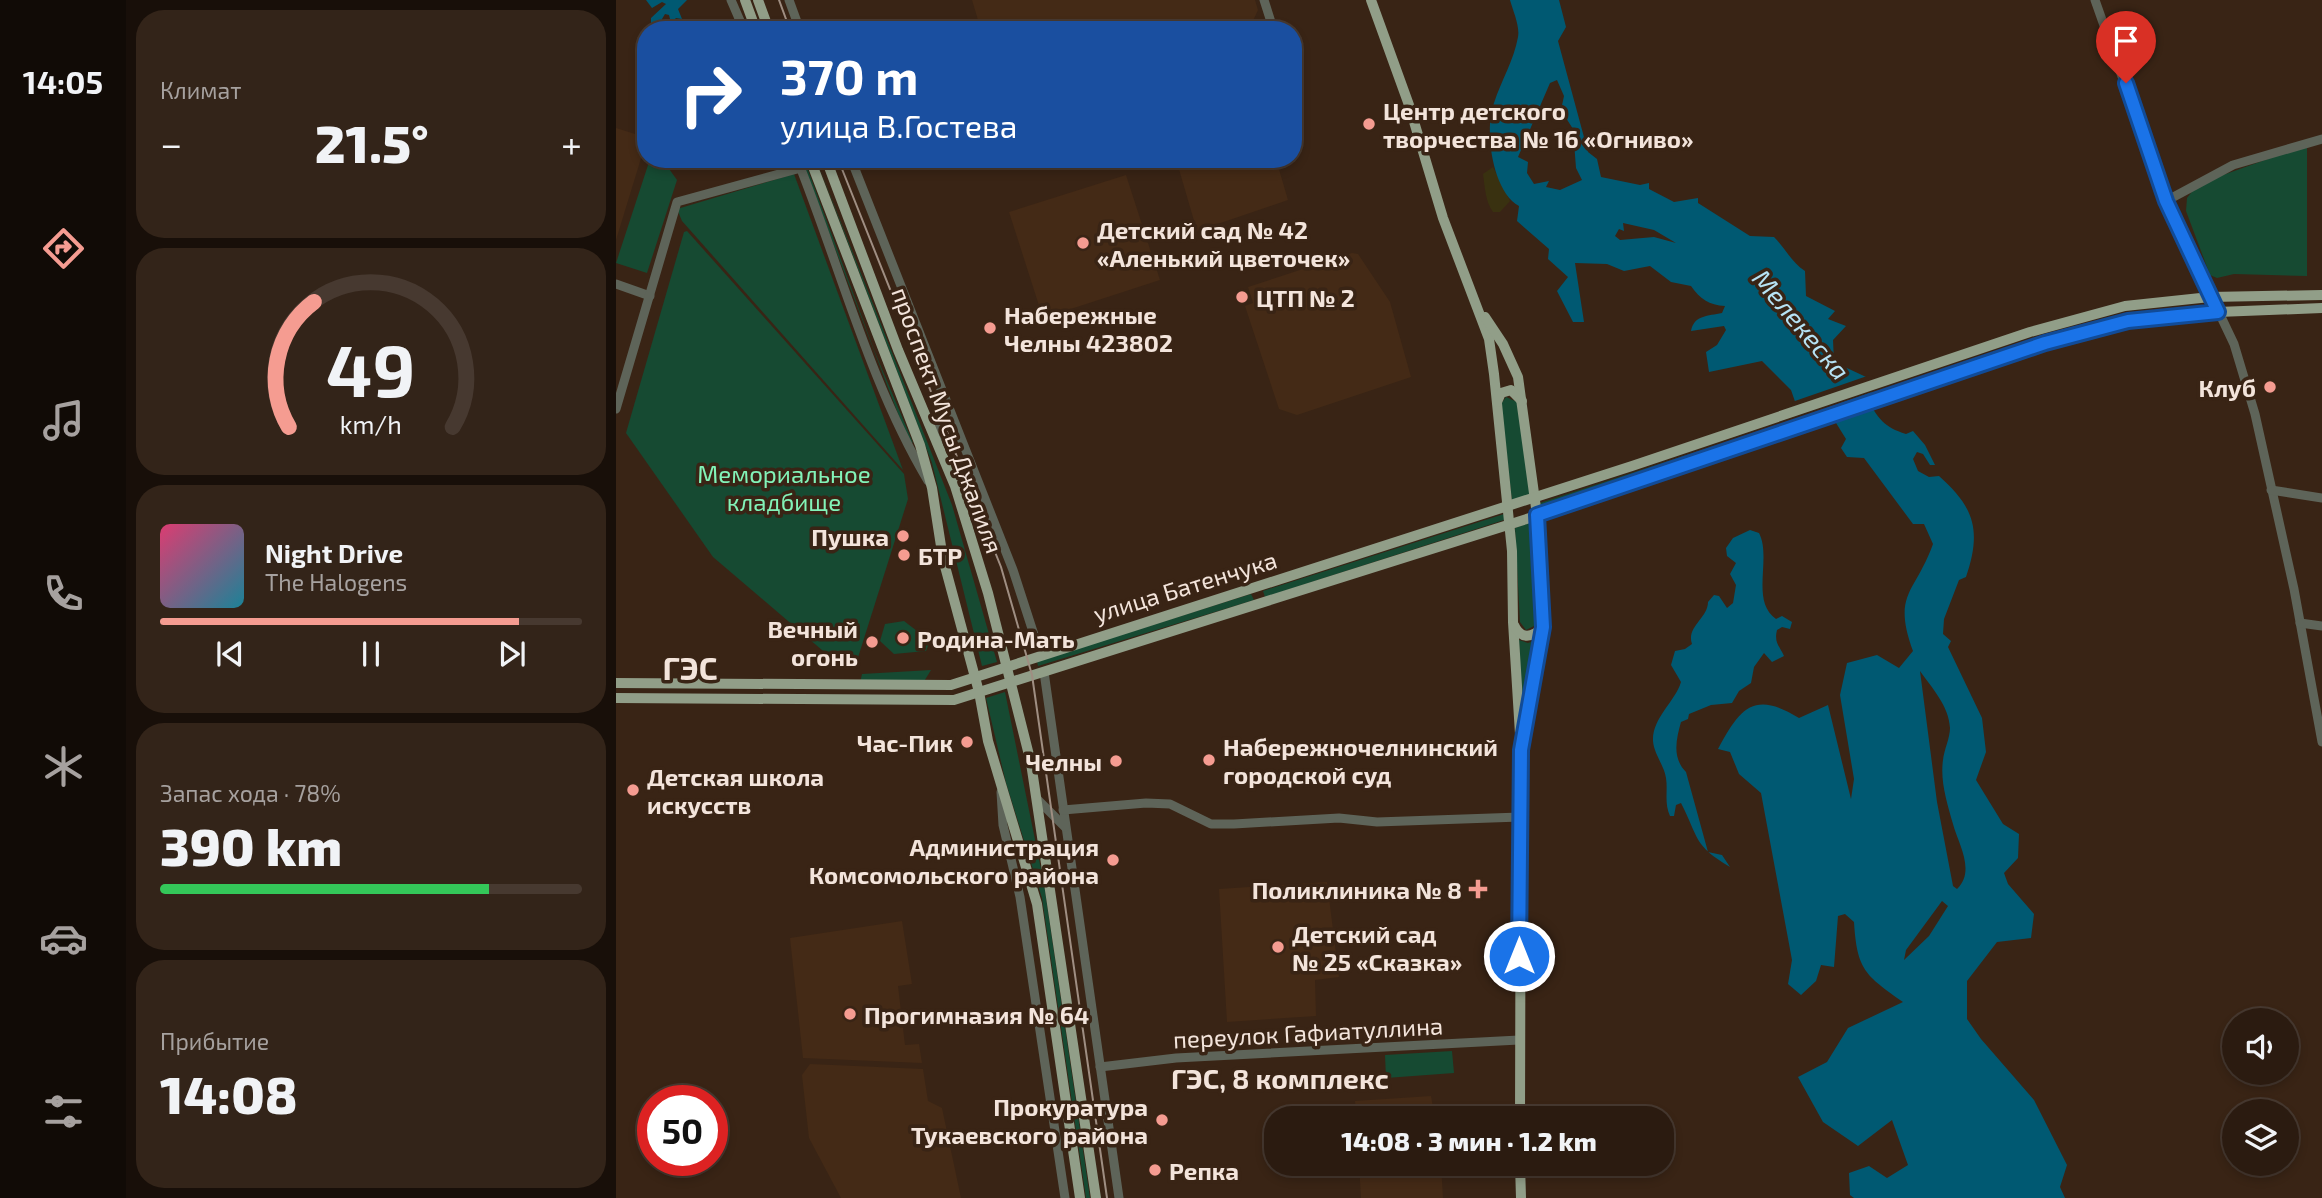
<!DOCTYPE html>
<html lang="ru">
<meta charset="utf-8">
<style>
body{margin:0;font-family:"Exo 2",sans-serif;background:#332419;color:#f1f3f6;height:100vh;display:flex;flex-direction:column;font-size:26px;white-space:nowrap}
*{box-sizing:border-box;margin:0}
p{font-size:23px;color:#a6a19f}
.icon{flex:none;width:38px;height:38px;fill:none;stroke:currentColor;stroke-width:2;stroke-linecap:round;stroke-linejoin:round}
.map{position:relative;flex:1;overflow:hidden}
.details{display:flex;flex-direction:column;gap:10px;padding:10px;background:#180f09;width:490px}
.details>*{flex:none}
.banner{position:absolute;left:21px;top:21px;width:665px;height:147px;border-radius:28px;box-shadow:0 4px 10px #0003,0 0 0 2px #473930;background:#1a4fa0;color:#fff;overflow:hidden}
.buttons{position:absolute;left:1606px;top:1008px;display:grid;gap:14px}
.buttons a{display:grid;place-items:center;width:77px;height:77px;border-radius:50%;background:#2b1b10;box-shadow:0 4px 10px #0003,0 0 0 2px #473930;font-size:35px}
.speed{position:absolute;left:21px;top:1085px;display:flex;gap:14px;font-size:35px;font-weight:700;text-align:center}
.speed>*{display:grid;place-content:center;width:91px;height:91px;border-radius:50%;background:#2b1b10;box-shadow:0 4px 10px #0003,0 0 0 2px #473930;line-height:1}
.speed .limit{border:10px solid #d22;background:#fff;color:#111}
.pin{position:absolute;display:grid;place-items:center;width:60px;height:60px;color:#fff;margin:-72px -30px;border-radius:50% 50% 50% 0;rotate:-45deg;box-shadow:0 0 7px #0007}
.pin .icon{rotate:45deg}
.me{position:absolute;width:77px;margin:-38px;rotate:0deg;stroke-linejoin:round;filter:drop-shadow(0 0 5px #0008)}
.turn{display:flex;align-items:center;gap:24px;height:147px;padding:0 28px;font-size:32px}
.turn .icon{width:91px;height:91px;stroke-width:2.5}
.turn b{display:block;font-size:49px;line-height:60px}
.big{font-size:52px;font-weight:800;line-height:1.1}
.details .card{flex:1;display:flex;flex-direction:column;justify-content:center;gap:10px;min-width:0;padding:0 24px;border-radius:28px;background:#332419}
.details .dial{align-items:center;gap:0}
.dial svg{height:182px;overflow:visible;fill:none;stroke:#473930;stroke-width:7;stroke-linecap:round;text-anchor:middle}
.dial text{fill:#f1f3f6;stroke:none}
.song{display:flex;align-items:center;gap:21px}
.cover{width:84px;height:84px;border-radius:10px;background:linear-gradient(135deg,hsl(340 70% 55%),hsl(190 70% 35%))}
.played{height:7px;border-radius:4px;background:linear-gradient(90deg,#f59c91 85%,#473930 85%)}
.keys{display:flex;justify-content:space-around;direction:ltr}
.heat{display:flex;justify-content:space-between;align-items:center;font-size:38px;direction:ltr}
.charge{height:10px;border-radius:5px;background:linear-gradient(90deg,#34c759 78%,#473930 0)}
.trip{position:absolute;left:648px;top:1106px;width:410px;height:70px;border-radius:28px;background:#2b1b10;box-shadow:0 4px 10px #0003,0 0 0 2px #473930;font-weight:800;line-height:70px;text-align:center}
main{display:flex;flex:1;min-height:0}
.dock{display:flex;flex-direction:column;width:126px;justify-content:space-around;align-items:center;background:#110b06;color:#a6a19f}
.dock .icon{width:49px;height:49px}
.dock .active{color:#f59c91}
.dock b{font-size:32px;color:#f1f3f6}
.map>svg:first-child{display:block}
</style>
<main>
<nav class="dock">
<b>14:05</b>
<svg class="icon active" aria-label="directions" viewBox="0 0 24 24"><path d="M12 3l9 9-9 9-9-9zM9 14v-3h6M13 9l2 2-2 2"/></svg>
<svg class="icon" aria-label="music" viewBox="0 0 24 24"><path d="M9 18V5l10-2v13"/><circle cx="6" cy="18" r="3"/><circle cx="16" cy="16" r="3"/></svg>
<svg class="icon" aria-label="phone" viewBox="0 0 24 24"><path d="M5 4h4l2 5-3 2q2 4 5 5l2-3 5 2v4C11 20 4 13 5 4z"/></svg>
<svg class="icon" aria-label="climate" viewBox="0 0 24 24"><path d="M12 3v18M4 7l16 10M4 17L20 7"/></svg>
<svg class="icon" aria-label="car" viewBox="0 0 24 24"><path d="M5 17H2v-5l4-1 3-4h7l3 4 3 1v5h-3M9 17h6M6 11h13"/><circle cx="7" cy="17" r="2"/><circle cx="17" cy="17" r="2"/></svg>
<svg class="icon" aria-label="filters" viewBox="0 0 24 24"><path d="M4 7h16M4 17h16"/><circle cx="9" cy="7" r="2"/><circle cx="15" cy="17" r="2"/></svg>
</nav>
<section class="details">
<div class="card"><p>Климат</p>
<div class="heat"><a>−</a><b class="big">21.5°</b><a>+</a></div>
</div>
<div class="card dial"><svg viewBox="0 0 100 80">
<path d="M14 69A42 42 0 1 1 86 69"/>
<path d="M14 69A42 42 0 0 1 25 14" stroke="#f59c91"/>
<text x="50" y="56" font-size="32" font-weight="700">49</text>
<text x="50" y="72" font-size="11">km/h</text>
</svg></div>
<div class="card">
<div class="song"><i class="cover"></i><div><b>Night Drive</b><p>The Halogens</p></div></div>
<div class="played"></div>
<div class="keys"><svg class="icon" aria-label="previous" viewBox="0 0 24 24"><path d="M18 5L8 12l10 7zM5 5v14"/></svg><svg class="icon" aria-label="pause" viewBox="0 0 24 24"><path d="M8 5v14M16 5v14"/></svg><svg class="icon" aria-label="next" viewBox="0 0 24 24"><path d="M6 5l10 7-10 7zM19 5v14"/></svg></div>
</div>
<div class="card"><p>Запас хода · 78%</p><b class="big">390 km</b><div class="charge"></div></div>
<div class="card"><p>Прибытие</p><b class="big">14:08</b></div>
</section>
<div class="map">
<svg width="1706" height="1198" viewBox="0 0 1706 1198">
<rect width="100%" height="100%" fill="#392415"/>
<g fill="#442a16">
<polygon points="356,0 639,0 642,10 636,23 610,30 365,30"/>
<polygon points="0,128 19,134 20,139 30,142 0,240"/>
<polygon points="560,159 660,159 672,200 581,231"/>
<polygon points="510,175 544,280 427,318 393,212"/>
<polygon points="736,253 742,254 774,302 795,377 681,415 663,409 629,306 637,303 632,287"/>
<polygon points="711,882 723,977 699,980 700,1016 611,1022 603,889"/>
<polygon points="286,921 296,984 282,986 289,1045 303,1044 306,1063 187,1058 174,938"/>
<polygon points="194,1064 307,1069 312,1101 326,1108 345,1198 225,1198 193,1138 186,1075"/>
<polygon points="815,1096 819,1118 740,1118 739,1101"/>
<polygon points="743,1164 825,1164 827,1198 745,1198"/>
</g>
<g fill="#164a32">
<polygon points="1691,145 1691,276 1618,274 1601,278 1594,275 1570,211 1571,198 1582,184"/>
<polygon points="34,159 46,159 61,180 31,273 0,263"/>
<polygon points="185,159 188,159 192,170 258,350 297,443 292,440"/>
<polygon points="200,159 336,505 381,662 366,666 316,463"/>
<polygon points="178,174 287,470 66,221 61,209"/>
<polygon points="71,231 288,474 292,499 239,667 227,668 97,557 10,433 68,232"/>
<polygon points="890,397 901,402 914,496 896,501 885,404"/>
<polygon points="1159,426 1160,429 925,509 924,503"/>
<polygon points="888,514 888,520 649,597 647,591"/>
<polygon points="916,522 922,624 910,630 904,622 899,528"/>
<polygon points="635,594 638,600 422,666 421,661"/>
<polygon points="288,621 314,641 310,651 278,654 264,641 269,624"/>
<polygon points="922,639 911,696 905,696 903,640 912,643"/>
<polygon points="315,670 307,683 244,683 246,674"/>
<polygon points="389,692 428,884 474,1198 470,1198 426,898 390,783 370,698"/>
<polygon points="836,1051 838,1073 770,1078 769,1055"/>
</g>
<path fill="#393110" d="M 877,167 L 894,201 L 884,212 L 877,212 C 869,201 869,187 867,174 Z"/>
<g fill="#005972" fill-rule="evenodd">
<polygon points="30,0 71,0 62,9 66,19 60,18 55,23 53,15 49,14 46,19 51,30 35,30 35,18 50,4 46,2 36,8"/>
<path d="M 894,0 L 943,0 L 950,27 L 942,41 L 972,152 L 981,159 L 985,177 L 1024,185 L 1033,183 L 1033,189 L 1058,202 L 1082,198 L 1082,203 L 1134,236 L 1158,237 C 1169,248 1176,263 1189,271 L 1190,296 L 1219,311 L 1212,319 L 1230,326 L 1217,340 L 1218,362 L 1263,383 L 1251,398 C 1262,419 1268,427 1290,434 L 1297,431 L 1309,445 L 1319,465 L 1314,465 L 1307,454 L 1301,452 L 1297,459 L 1302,471 L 1313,477 L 1323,476 C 1358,507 1366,530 1350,577 L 1343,580 L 1328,619 L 1327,634 L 1335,641 L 1332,647 L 1366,718 L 1370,752 L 1360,780 L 1387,824 L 1403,834 L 1402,858 L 1388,873 L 1392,884 L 1418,914 L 1415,938 L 1381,942 L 1351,981 L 1351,1019 L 1365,1039 L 1418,1100 L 1451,1165 L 1444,1187 L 1449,1198 L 1238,1198 L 1234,1195 L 1233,1173 L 1253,1166 L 1271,1178 L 1292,1165 L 1276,1120 L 1242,1146 L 1207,1122 L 1182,1077 L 1211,1062 L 1232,1028 L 1287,1002 C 1249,975 1241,970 1238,922 L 1229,914 L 1222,916 L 1218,967 L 1205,965 L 1200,981 L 1185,995 L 1172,984 L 1176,960 L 1145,793 L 1123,774 L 1114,752 L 1102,749 C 1124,708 1138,690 1183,718 L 1212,705 L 1235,799 L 1238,779 L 1224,695 L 1231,663 L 1261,655 L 1283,668 L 1297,651 C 1276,593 1299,594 1317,544 L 1308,524 L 1297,524 L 1248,458 L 1231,457 L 1225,448 L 1230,439 L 1207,402 L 1183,413 L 1175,390 L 1146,361 L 1093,372 L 1090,352 L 1101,345 L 1110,330 L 1108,326 L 1075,331 C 1078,315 1092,316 1106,313 L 1109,306 C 1093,305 1084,299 1075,286 L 1055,282 L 1034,266 L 1008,271 L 991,264 L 959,263 L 968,322 L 957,322 L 941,291 L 952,277 L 932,259 L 933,249 L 901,221 L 903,206 C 876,191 868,130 878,103 C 885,81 898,60 902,37 C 904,26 897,11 894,0 ZM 941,80 L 948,96 L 945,110 L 957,129 L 960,168 L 966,180 L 944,190 L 930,187 L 933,181 L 918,184 L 911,173 L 912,162 L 902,157 L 934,83 ZM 1007,223 L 1038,230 L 1060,243 L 1038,237 L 1004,240 L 999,236 L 1003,229 L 1008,231 ZM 1304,671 C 1316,688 1333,706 1334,728 C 1334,738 1328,750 1327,760 C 1324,781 1331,803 1337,824 C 1342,843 1360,871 1341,889 L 1337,886 L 1321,802 ZM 1326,901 L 1332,906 L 1313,936 L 1288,960 L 1290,950 Z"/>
<path d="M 1134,530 L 1143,533 C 1156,558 1134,601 1160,619 L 1166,616 L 1176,622 L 1174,629 L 1166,627 L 1161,630 C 1158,643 1163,645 1168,656 L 1156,662 L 1148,653 L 1138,667 L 1135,683 L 1123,691 L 1116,703 L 1095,705 L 1073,714 L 1072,719 L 1065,722 C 1060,740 1056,758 1070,772 L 1092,852 L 1106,855 L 1114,867 C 1077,845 1083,838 1065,803 L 1060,805 L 1058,816 L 1054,816 C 1048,803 1052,791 1050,778 C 1048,765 1038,754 1037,741 C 1036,718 1059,702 1065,682 L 1055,665 L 1059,651 L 1069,649 L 1076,644 C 1070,627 1092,618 1092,602 L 1098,595 L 1103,596 L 1111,608 L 1117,603 L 1120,585 L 1114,574 L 1120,563 L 1111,556 L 1110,548 L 1117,538 Z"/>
</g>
<polygon fill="#392415" points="1254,375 1265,380 1266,384 1262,390 1208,409 1206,406 1184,416 1180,415 1176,402"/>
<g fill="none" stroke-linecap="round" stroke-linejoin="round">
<g stroke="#5e6459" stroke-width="9">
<polyline points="115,0 128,30"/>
<polyline points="173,0 184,30"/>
<polyline points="1479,0 1550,201 1618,344 1639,414 1678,589 1706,742"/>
<polyline points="628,30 655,22 648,0"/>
<path d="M 181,159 C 224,266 253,382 312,481"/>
<polyline points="235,159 397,570 420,641 430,653"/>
<polyline points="1550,201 1617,165 1706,139"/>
<polyline points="0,284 34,296"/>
<polyline points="0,409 61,202 185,168"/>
<polyline points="322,444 324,392"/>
<polyline points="1655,490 1706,498"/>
<polyline points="1684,623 1706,626"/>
<polyline points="428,672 503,1198"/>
<polyline points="385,792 387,825 404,897 449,1198"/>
<polyline points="421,799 449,827"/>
<polyline points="447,810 530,803 554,804 595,824 618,824 723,818 761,822 904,817"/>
<polyline points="484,1067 560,1058 903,1040"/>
</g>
<g stroke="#919e88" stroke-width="10">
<polyline points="129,0 140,30"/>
<polyline points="142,0 153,30"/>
<polyline points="755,0 793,105 827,218 873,339 878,374 896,551 897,622 905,750 904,1118"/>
<polyline points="194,159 304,445 316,488 327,559 363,692 372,741 421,904 464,1198"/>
<polyline points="210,159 282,350 339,486 372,593 415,763 480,1198"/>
<polyline points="869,317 887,344 902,377 921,515 927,627 909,734"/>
<polyline points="881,402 885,393 895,390 906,401"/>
<path d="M 898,625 C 905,640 916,638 927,627"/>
<polyline points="0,683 335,685 1016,466 1414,332 1509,306 1594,297 1706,295"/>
<polyline points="0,698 338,700 936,511 1429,343 1512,321 1602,312 1706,308"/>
<polyline points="904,1164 905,1198"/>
</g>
<g stroke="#9f8e82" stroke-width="2">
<polyline points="163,0 174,30"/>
<polyline points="222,159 385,567 416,675 491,1198"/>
</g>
</g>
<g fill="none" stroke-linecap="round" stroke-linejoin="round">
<g stroke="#114b97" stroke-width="18">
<polyline id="route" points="903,956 905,750 927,627 921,515 1429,343 1512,321 1602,312 1550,201 1510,83"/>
</g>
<use href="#route" stroke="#1a73e8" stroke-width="12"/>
</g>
<g fill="#f59c91" stroke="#392415" stroke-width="2.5">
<circle cx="753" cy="124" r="7"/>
<circle cx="467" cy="243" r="7"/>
<circle cx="626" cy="297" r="7"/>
<circle cx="374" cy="328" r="7"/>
<circle cx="1654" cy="387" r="7"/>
<circle cx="287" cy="536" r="7"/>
<circle cx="288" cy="555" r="7"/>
<circle cx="287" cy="638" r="7"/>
<circle cx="256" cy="642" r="7"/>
<circle cx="351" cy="742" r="7"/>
<circle cx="593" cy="760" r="7"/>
<circle cx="500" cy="761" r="7"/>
<circle cx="17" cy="790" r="7"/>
<circle cx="497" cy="860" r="7"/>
<path d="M858.5 878.5h7v7h7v7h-7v7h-7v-7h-7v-7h7z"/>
<circle cx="662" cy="947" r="7"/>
<circle cx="234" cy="1014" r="7"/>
<circle cx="546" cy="1120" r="7"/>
<circle cx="539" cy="1170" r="7"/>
</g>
<g text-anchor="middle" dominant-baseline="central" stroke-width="7" stroke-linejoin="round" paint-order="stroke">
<g font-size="24" font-weight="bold" fill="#f3e4db" stroke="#392415" text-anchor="start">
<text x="767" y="110">Центр детского<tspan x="767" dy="28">творчества № 16 «Огниво»</tspan></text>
<text x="481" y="229">Детский сад № 42<tspan x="481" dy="28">«Аленький цветочек»</tspan></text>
<text x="640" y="297">ЦТП № 2</text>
<text x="388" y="314">Набережные<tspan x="388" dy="28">Челны 423802</tspan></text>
<text x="1640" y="387" text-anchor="end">Клуб</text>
<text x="273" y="536" text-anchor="end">Пушка</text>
<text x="302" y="555">БТР</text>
<text x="242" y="628" text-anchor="end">Вечный<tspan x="242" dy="28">огонь</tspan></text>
<text x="301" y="638">Родина-Мать</text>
<text x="337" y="742" text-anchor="end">Час-Пик</text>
<text x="607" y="746">Набережночелнинский<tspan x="607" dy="28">городской суд</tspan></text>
<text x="486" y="761" text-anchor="end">Челны</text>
<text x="31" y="776">Детская школа<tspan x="31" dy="28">искусств</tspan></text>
<text x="483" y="846" text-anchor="end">Администрация<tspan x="483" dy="28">Комсомольского района</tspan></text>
<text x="846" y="889" text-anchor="end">Поликлиника № 8</text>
<text x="676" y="933">Детский сад<tspan x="676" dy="28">№ 25 «Сказка»</tspan></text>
<text x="248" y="1014">Прогимназия № 64</text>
<text x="532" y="1106" text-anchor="end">Прокуратура<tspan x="532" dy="28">Тукаевского района</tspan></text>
<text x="553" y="1170">Репка</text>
</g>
<g font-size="24" fill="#f3e4db" stroke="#392415">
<text transform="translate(332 420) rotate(70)">проспект Мусы Джалиля</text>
<text transform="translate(569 586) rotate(-17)">улица Батенчука</text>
<text transform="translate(692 1032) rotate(-3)">переулок Гафиатуллина</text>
</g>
<g font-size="24" fill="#82f3b8" stroke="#392415">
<text x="168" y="473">Мемориальное<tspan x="168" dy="28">кладбище</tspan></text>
</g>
<g font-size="26" font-style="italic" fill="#b6e3f5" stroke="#392415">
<text transform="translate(1186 324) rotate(50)">Мелекеска</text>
</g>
<g font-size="28" font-weight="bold" fill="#f3e4db" stroke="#392415">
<text x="664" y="1078">ГЭС, 8 комплекс</text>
</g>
<g font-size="32" font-weight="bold" fill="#f3e4db" stroke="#392415">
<text x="74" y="667">ГЭС</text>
</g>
</g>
</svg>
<div class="buttons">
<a><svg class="icon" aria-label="sound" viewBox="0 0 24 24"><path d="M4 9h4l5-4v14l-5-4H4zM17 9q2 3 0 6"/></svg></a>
<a><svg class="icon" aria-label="layers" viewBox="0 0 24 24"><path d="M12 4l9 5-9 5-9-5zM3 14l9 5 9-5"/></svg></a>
</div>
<div class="speed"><div class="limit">50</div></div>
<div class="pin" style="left:1510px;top:83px;background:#d93025"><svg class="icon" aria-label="arrive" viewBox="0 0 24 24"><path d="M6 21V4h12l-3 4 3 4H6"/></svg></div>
<svg class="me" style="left:903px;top:956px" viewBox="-20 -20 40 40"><circle r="17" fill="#1a73e8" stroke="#fff" stroke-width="3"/><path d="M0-11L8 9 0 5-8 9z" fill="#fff"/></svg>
<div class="trip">14:08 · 3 мин · 1.2 km</div>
<div class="banner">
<div class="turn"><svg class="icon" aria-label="right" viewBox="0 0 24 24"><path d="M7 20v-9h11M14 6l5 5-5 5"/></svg><div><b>370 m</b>улица В.Гостева</div></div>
</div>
</div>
</main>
